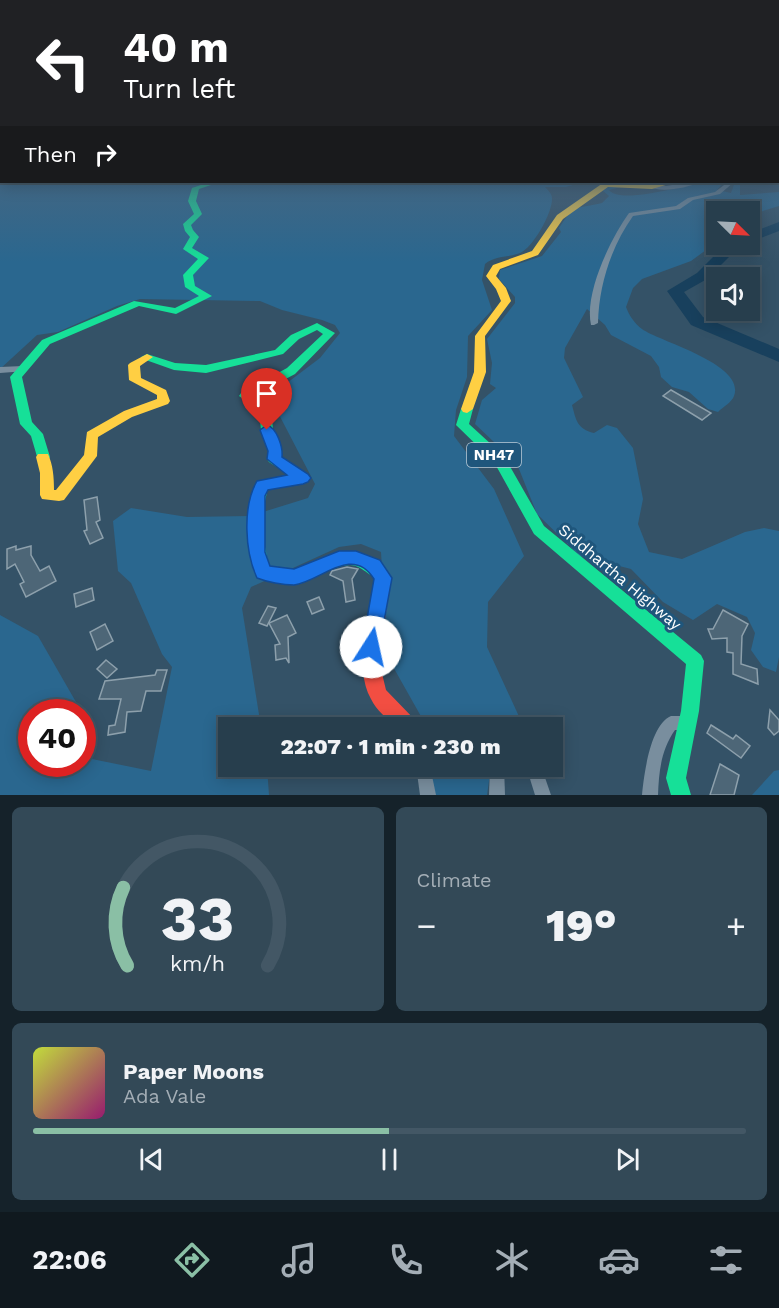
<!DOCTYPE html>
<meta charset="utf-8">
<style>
body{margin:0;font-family:"Work Sans",sans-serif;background:#334957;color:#f1f3f6;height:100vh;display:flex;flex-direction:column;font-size:22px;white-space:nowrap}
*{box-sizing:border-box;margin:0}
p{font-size:20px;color:#a4aeb6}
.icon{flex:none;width:33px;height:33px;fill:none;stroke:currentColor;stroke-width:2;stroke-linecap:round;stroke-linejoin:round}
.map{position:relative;height:795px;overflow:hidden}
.drawer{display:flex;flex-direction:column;gap:12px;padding:12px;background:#15222a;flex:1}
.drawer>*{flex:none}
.guide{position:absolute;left:0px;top:0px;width:780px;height:183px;box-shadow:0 3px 15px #0003,0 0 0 2px #435765;background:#202124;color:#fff;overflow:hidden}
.needle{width:39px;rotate:114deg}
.controls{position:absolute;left:706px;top:201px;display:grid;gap:12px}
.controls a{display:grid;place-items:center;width:54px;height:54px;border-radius:0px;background:#273e4d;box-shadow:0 3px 15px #0003,0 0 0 2px #435765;font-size:30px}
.speed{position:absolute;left:18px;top:699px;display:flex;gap:12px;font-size:30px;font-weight:700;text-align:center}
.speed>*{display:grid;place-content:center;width:78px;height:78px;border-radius:50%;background:#273e4d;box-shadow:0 3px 15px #0003,0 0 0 2px #435765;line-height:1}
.speed .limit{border:9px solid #d22;background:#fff;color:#111}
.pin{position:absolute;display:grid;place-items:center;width:51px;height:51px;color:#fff;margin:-62px -26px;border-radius:50% 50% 50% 0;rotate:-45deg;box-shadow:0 0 6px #0007}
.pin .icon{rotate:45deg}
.me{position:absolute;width:66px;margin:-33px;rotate:10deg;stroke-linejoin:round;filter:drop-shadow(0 0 4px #0008)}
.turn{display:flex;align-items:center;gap:21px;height:126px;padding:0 24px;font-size:27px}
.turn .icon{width:78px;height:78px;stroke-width:2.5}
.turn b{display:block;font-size:42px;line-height:51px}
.then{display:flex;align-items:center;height:57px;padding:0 24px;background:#0003;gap:12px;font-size:22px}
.big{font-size:45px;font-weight:800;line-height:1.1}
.drawer .card{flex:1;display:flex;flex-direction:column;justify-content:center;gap:9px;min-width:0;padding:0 21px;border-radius:9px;background:#334957}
.drawer .dial{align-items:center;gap:0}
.dial svg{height:156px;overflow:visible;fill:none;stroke:#435765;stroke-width:7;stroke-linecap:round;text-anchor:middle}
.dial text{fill:#f1f3f6;stroke:none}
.song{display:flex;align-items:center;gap:18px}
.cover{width:72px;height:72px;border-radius:9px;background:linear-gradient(135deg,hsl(70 70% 55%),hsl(320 70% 35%))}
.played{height:6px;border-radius:3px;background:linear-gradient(90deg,#8abfa5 50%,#435765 50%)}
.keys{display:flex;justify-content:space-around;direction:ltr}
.heat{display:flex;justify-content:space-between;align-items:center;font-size:33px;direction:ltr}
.drawer .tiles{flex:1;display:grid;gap:12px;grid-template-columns:1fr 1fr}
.card:last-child{grid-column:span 2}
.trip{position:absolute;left:218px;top:717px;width:345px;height:60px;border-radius:0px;background:#273e4d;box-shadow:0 3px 15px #0003,0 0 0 2px #435765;font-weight:800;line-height:60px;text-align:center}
.tabs{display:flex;height:96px;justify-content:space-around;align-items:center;background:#10191f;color:#a4aeb6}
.tabs .icon{width:42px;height:42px}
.tabs .selected{color:#8abfa5}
.tabs b{font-size:27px;color:#f1f3f6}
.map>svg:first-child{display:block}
</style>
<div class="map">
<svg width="779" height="795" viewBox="0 0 779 795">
<rect width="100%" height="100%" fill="#345267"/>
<g fill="#2a678f">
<path d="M 0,150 L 2,182 L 583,182 L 566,187 L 545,187 C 548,190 552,194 552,198 C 553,212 533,248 520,253 C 508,258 496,255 485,264 L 482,280 L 492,310 L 468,336 L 467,377 L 456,410 L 454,436 L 494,489 L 524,556 L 488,602 L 487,647 L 522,723 L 506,727 L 427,727 L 387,656 L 381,552 L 361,544 L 339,547 L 251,587 L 242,608 L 261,727 L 228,728 L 228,766 L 267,767 L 269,795 L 0,795 L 0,615 L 38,636 L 80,709 L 80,712 L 32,712 L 32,764 L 82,764 L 83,754 L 87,758 L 151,771 L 172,667 L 162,654 L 131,583 L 118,571 L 113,521 L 131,508 L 187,517 L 250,516 L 308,498 L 315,484 L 273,403 L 275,392 L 320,358 L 340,333 L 335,325 L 322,320 L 282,310 L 260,301 L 140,299 L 117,306 L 58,332 L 37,335 L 0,369 Z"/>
<path d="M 705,182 L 724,182 L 717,190 L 731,193 L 735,182 L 744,182 L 740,184 L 740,195 L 779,192 L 779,206 L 750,215 L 750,212 L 717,212 L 717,242 L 691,261 L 642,279 L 633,288 L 626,307 C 629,315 634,323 642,329 C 660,342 746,364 734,396 C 732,402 723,407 718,412 L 708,409 L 689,392 L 672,387 L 661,377 L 659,367 L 651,356 L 611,335 L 605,325 L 587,309 L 565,348 L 564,358 L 583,397 L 572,405 C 576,420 577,429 594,433 L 607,425 L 617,428 L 633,448 L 643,499 L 638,524 L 649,552 L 682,559 L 745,532 L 764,528 L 779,531 L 779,657 L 776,672 L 763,667 L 751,650 L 755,633 L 747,617 L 717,604 L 693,620 L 663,602 L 631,569 L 580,556 L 537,514 L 517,464 L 475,424 L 482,400 L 496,388 L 490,384 L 492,363 L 487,339 L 515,303 L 515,297 L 499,279 L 500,270 L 542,256 L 561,232 L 559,228 C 575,203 577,209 602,203 L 609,196 L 602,190 L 608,187 L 621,187 L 609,190 C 620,205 686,185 705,182 Z"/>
<polygon points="431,767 491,767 487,795 434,795"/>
<polygon points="779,770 779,795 752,795 774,771"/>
</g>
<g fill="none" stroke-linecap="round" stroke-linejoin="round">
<g fill="#18405d" fill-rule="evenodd">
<polygon points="779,222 779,231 750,242 750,233"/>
<polygon points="726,244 742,244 707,279 684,292 703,317 779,349 779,362 691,325 667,291 697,273"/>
</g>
</g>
<g fill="#4d6677" stroke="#8da0ac" stroke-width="1.5">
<polygon points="671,390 711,413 702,420 663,396"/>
<polygon points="97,497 100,520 96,522 103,538 90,544 84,531 87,530 84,500"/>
<polygon points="16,546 16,550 31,546 31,555 40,571 49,566 56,581 26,597 20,584 24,582 15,564 7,569 7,549"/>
<polygon points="347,567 358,569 352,579 355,600 346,602 343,581 330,575 332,571"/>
<polygon points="92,588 94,600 76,607 74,594"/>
<polygon points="319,597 324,609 312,614 307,602"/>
<polygon points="268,606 276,608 267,626 259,623"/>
<polygon points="723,610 748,624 742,636 741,664 757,669 758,684 733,674 733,653 727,652 727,638 712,639 708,629 713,629"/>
<polygon points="287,615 296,633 288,637 289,663 286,658 276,660 275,645 280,644 269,623"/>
<polygon points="105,624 113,641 97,650 90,632"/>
<polygon points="106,660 117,669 107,678 97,669"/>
<polygon points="157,670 167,670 161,691 146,691 141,711 127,712 125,732 108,735 109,726 115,725 121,699 99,699 105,681 155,675"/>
<polygon points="770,710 779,720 779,731 774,735 768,728"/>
<polygon points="711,725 733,739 736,735 750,746 741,758 707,733"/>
<polygon points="720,764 739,775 734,795 710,795"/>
</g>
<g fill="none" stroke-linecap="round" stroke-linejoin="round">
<g fill="#798e9e" fill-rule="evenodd">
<polygon points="234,182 262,182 259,184 236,184"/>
<path d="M 691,182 L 700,182 C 686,188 663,193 649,187 L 652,185 L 666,186 Z"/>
<path d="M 728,182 L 734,182 L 720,194 L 693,200 L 680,209 L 633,216 C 611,247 599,285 598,323 L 594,325 L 591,325 C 584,293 611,238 629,213 L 676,206 L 688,198 L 715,192 Z"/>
<polygon points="23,366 26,367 27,369 26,371 0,373 0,367"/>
<path d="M 671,716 L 685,716 L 690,718 L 692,723 L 690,728 L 685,730 L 675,730 C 661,750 659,771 658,795 L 642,795 C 644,775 650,725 671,716 Z"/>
<polygon points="416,766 430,766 436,795 420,795"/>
<polygon points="490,766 504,766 505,795 489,795"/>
<polygon points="526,766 541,766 551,795 535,795"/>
</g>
<g fill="#16e098" fill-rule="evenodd">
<polygon points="210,182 220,182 199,189 196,201 202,214 191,225 193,230 199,237 192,248 209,258 193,275 195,286 212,296 176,314 139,306 50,344 22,377 32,422 43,434 50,457 48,460 38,460 31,436 20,424 10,377 42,340 134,301 175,308 199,296 185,287 183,275 198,259 183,249 190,237 185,231 183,224 194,214 188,201 192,188"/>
<path d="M 317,323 L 335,333 L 295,374 L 254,396 L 271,408 L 273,430 L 282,451 L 281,457 L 308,474 L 310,478 L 308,482 L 303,483 L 268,489 C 260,515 262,542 270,567 C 279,569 289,571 298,569 C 323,563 343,546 369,557 C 376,560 382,565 386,572 L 384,577 C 370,581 364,565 350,565 C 340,565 331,570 323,573 C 300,583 282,586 258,578 C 245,549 246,515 255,485 L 257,481 L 289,475 L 269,462 L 267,459 L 268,451 L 261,430 L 259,410 L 239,396 L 241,393 L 287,368 L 323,334 L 317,330 L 299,339 L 283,354 L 206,373 L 174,370 L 143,359 L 141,357 L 147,354 L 175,363 L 206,365 L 275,350 L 291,335 Z"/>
<polygon points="467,405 473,409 469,424 504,456 544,526 701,655 704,661 699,711 686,778 691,795 671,795 666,778 681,711 686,664 534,534 494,462 456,425 461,409"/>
</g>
<g fill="#ffcf43" fill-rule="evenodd">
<polygon points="665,182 676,182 652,189 608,187 563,219 538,255 500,269 496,276 506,288 511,301 485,336 486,372 473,409 467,413 463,412 461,409 474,372 475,336 501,301 496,289 486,276 493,265 532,251 557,215 603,183 652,185"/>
<path d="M 147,354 L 153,357 L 140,366 L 141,378 L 166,390 L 170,401 L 168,404 L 132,417 L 98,437 L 97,456 L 64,500 L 59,501 L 42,499 L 40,495 L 40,473 L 36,457 L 38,454 L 48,454 C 53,465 54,477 54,490 L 56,490 L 84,455 L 87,432 L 124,411 L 157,399 L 157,395 L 129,380 L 128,365 L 130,363 Z"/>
</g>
<path fill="#f24e42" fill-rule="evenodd" d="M 378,565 L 384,567 L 391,578 L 379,661 L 386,690 L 416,721 L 418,728 L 396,728 C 388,719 376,710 371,699 C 353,667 369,614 375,580 L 370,572 L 372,567 Z"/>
</g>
<linearGradient id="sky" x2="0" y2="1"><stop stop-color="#1d2d39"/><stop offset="0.57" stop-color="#4a667f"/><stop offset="1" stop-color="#4a667f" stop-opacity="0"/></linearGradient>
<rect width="779" height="262" fill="url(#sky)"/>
<path fill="#1a73e8" stroke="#114b97" stroke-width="1.5" d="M 267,425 C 277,428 283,447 282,457 L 308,474 L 311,478 L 308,482 L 303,484 L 268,490 L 265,496 L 265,552 L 270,566 L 294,569 L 339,551 L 356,551 L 380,560 L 392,578 L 378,654 L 371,656 L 365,654 L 362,647 L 374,579 C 352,544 320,582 294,585 C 283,585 267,582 257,578 C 245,552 242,507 257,481 L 287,475 L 267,459 L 268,451 L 260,430 Z"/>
<g text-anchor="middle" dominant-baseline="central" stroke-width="6" stroke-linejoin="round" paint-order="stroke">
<rect fill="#1f567c" stroke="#bcccd8" stroke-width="1.5" x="467" y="443" width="54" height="24" rx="4.5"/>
<g font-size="15" font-weight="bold" fill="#fff">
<text x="494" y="455">NH47</text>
</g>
<g font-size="16" fill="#fff" stroke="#1f567c">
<text transform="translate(620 577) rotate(40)">Siddhartha Highway</text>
</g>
</g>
</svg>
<div class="controls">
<a><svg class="needle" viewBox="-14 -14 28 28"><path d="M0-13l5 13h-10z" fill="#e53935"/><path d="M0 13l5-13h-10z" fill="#a4aeb6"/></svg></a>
<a><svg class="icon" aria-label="sound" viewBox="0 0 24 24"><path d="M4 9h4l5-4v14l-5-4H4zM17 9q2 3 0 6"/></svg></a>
</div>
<div class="speed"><div class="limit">40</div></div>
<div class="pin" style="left:267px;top:430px;background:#d93025"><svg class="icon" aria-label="arrive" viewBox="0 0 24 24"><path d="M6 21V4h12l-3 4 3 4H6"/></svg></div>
<svg class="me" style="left:371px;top:647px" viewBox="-20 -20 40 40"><circle r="19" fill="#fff"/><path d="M0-13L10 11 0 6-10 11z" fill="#1a73e8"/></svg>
<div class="trip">22:07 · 1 min · 230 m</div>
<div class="guide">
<div class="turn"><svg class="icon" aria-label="left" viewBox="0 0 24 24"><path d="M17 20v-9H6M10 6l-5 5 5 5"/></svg><div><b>40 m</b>Turn left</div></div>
<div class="then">Then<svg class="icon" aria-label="right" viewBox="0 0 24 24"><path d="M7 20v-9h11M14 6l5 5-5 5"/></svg></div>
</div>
</div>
<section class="drawer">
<div class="tiles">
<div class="card dial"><svg viewBox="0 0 100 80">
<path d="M14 69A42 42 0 1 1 86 69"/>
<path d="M14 69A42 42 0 0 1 12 29" stroke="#8abfa5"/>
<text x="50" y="56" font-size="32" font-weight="700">33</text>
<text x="50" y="72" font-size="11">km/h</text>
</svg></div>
<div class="card"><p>Climate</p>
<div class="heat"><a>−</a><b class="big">19°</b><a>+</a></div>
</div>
<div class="card">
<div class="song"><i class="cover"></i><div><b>Paper Moons</b><p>Ada Vale</p></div></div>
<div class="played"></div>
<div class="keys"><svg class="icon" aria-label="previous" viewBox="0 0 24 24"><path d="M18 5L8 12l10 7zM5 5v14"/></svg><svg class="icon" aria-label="pause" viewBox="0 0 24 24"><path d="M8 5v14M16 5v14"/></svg><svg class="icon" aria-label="next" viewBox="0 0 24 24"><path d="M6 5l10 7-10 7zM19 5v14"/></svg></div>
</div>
</div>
</section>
<nav class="tabs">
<b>22:06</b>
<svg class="icon selected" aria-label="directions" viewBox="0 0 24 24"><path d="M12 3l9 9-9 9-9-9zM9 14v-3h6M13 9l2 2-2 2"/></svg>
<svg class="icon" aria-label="music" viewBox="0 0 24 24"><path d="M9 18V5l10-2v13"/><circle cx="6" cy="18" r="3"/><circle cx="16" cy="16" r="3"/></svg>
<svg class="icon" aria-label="phone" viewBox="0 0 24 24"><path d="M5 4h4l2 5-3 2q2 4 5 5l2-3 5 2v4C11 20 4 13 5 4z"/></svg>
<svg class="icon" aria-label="climate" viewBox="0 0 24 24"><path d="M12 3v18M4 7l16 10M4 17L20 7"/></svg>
<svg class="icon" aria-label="car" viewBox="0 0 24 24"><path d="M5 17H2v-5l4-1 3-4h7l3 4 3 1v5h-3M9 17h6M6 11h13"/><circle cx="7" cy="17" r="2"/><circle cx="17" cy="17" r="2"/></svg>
<svg class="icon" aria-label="filters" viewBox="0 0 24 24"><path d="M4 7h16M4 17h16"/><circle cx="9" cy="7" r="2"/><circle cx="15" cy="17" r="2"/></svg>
</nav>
